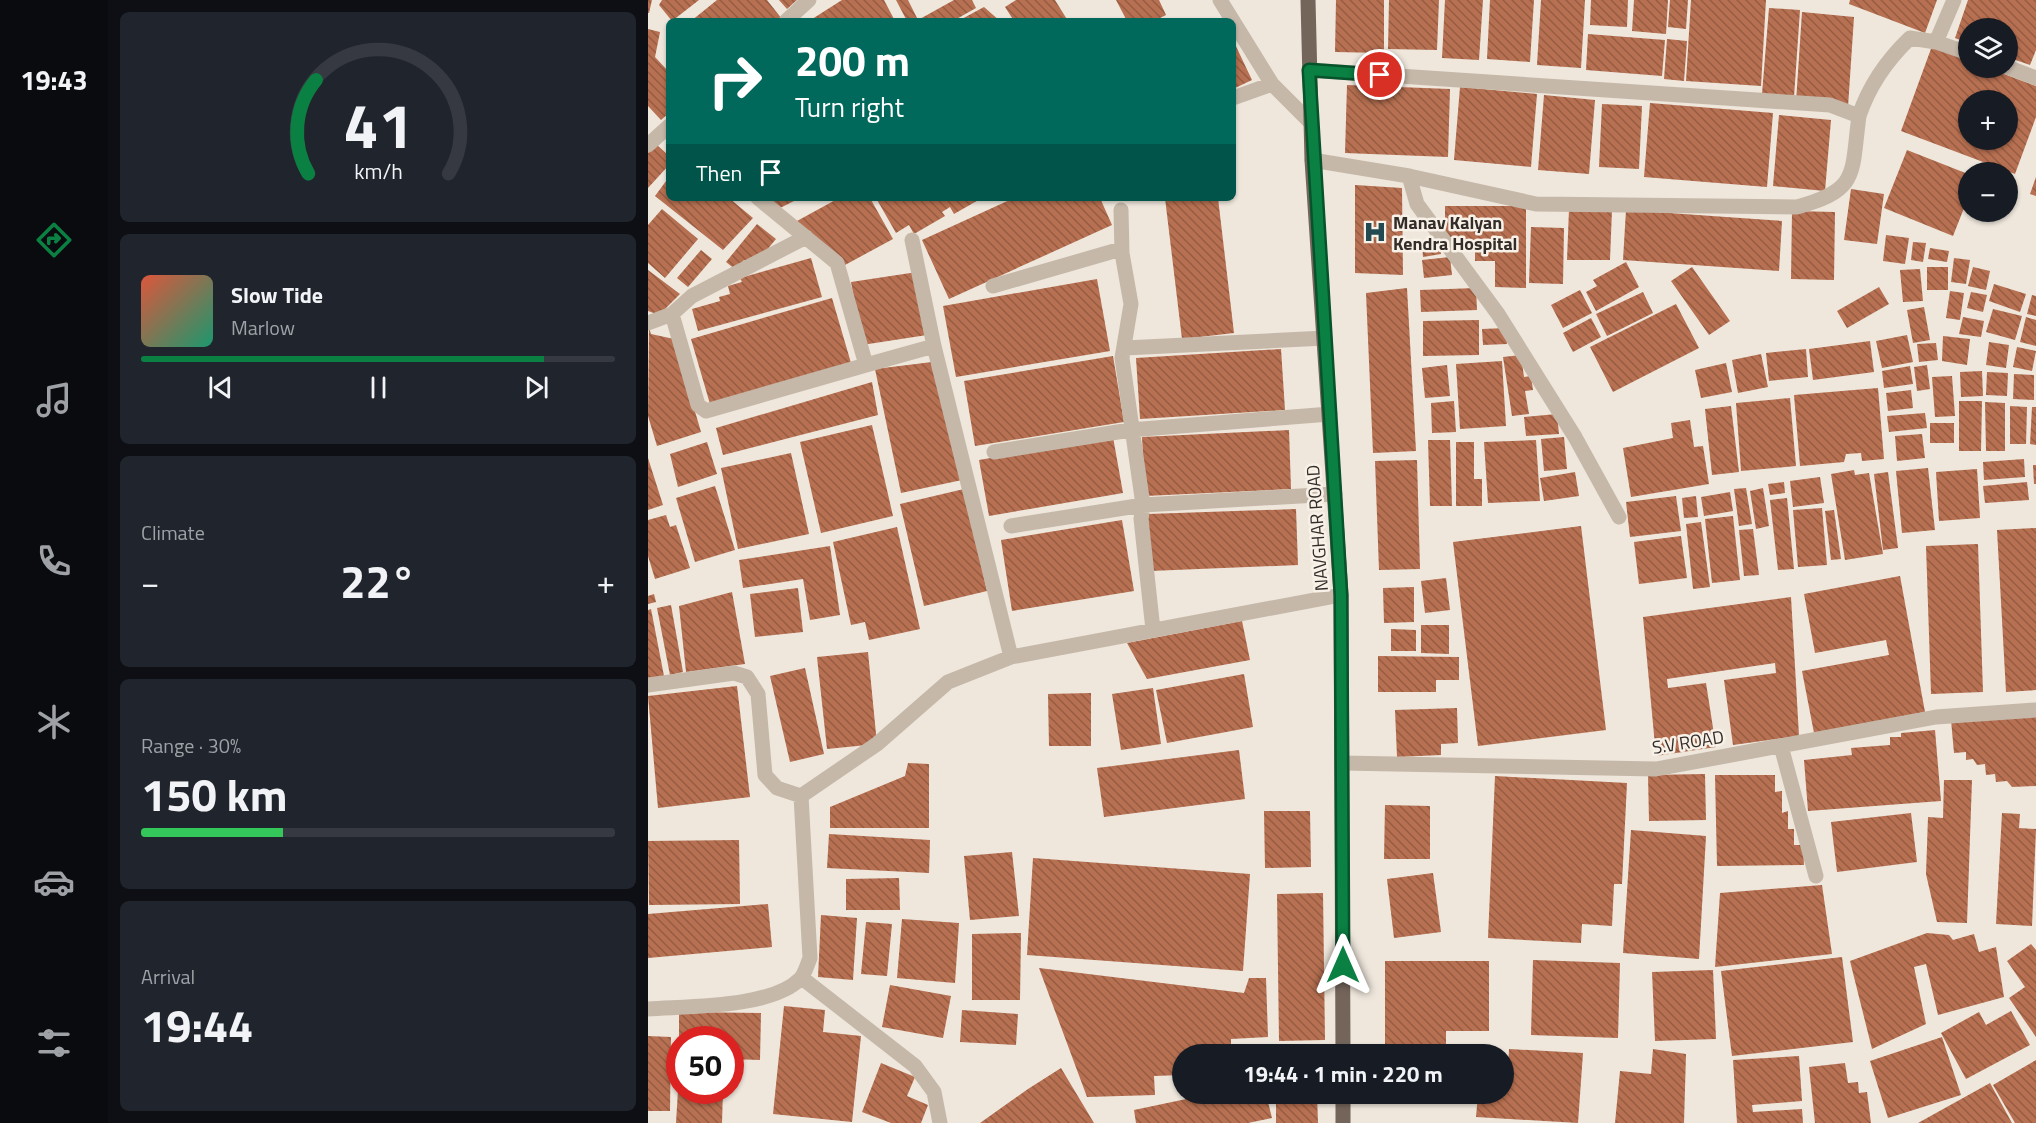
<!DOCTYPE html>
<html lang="en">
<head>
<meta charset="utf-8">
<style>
	:root { --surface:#171b24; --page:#20242c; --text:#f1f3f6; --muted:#9ea1a6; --line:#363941; --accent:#0b8043 }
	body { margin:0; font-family:"Titillium Web",sans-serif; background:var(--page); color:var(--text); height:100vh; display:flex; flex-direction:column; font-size:22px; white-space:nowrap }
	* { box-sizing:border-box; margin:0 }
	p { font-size:20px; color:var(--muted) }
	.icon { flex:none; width:33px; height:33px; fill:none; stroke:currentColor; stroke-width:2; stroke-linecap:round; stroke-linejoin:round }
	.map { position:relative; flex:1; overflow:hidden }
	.panel { display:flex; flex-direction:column; gap:12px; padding:12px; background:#0d0f14; width:540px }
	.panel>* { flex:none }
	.banner { position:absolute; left:18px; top:18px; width:570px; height:183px; border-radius:9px; box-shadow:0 2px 4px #0004; background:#00695c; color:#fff; overflow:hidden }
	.buttons { position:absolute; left:1310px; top:18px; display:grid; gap:12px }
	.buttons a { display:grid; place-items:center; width:60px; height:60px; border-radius:50%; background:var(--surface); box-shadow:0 2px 4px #0004; font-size:30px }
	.speed { position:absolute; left:18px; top:1026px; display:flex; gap:12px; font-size:30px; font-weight:700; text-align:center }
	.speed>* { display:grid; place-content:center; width:78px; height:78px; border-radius:50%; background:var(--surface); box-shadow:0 2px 4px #0004; line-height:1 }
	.speed .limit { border:9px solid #d22; background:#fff; color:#111 }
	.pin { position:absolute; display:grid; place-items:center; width:51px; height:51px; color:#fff; margin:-26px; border:3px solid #fff; border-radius:50%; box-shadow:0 2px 6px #0007 }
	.me { position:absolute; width:66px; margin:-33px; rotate:0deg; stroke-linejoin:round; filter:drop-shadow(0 0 4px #0008) }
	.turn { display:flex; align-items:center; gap:21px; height:126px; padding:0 30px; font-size:27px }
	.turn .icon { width:78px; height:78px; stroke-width:2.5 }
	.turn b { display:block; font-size:42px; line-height:51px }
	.then { display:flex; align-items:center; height:57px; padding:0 30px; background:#0003; gap:12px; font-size:22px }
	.big { font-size:45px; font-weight:700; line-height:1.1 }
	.panel .widget { flex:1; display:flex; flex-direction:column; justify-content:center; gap:9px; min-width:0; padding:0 21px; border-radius:9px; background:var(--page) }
	.panel .dial { align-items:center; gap:0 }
	.dial svg { height:156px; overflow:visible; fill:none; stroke:var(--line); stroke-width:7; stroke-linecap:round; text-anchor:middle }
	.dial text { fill:var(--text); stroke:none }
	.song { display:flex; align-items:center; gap:18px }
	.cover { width:72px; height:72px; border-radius:9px; background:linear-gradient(135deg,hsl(10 70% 55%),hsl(160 70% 35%)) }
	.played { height:6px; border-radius:3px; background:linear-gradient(90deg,var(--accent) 85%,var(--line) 85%) }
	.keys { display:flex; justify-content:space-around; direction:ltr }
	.heat { display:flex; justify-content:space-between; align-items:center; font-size:33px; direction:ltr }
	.charge { height:9px; border-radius:4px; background:linear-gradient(90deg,#34c759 30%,var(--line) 0) }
	.trip { position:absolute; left:524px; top:1044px; width:342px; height:60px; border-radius:30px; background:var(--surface); box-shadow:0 2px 4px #0004; font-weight:700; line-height:60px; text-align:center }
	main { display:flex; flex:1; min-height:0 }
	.tabs { display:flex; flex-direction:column; width:108px; justify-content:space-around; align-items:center; background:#090b0e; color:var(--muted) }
	.tabs .icon { width:42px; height:42px }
	.tabs .current { color:var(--accent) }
	.tabs b { font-size:27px; color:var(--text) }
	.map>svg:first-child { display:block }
	.building { fill:url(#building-back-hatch); fill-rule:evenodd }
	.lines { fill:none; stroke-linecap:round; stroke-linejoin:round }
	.minor { stroke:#c5b8a9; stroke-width:15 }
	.major { stroke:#74655b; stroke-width:15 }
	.route-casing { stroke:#07532c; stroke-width:15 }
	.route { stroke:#0b8043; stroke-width:10 }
	.labels { text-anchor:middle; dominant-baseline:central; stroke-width:5; stroke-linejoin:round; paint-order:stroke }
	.poi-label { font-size:18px; font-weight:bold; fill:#332c28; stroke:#f7f1e8; text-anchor:start }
	.street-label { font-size:18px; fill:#332c28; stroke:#f7f1e8 }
</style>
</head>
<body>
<main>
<nav class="tabs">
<b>19:43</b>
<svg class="icon current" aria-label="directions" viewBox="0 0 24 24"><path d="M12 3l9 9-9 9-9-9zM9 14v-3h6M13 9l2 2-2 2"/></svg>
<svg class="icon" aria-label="music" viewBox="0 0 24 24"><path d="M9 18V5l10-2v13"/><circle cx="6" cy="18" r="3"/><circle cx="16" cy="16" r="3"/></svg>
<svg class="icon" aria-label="phone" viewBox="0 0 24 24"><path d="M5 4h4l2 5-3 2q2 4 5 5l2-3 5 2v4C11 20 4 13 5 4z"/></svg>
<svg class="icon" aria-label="climate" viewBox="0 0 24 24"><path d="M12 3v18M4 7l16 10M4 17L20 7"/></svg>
<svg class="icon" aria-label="car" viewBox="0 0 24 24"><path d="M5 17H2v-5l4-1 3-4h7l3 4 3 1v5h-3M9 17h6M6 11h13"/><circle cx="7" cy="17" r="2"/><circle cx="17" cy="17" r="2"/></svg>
<svg class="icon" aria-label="filters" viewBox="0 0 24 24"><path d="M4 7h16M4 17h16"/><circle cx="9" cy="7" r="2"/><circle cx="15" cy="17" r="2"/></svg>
</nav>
<section class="panel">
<div class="widget dial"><svg viewBox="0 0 100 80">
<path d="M14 69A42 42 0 1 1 86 69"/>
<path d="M14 69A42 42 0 0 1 18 21" stroke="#0b8043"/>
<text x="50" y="56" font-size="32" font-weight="700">41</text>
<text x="50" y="72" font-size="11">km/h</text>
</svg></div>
<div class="widget">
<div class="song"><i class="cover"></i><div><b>Slow Tide</b><p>Marlow</p></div></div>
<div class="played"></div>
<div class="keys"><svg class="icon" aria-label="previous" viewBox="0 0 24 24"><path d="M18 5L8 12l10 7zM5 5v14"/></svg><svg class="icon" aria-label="pause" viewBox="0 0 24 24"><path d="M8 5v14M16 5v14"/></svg><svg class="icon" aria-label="next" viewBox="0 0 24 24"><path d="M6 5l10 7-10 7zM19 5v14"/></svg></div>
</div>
<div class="widget"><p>Climate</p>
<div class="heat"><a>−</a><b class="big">22°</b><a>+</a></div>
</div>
<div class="widget"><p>Range · 30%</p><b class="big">150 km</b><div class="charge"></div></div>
<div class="widget"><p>Arrival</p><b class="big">19:44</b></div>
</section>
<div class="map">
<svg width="1388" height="1123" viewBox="0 0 1388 1123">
	<defs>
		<pattern id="building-back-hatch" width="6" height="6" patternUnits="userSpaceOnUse" patternTransform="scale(1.5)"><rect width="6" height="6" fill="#b77051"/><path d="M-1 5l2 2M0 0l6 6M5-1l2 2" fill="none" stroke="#955c43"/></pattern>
	</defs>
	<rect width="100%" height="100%" fill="#efe7dc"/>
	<path class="building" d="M0,0h4l-3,13h-1z
		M14,0h37l-27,21 -13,-16z
		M69,0h50l15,19 -91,2z
		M131,0h18l-10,9z
		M194,0h42l11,21h-86z
		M248,0h12l10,20 36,-20h18l4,8 -23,13h-46z
		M368,0h39l13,21h-54l-9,-14z
		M468,0h43l7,15 -12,6h-27z
		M688,0h48v53l-49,-1z
		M741,0h50l-2,50 -49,-1z
		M797,0h38l-4,60 -37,-2z
		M842,0h44l-4,62 -43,-3z
		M893,0h44l-4,68 -44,-3z
		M943,0h37l-1,27 -37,-2z
		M986,0h34l-2,34 -34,-3z
		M1022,0h18l-2,29 -18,-2z
		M1043,0h75l-5,86 -75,-5z
		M1202,0h87l-12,33 -76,-29z
		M1320,0h68v50l-6,15 -23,-8v-29h-39v15l-13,-5z
		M336,7l16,14h-42z
		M1121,8l31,2 -6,87 -32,-3z
		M1154,12l52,5 -6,90 -52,-5z
		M0,29l12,3 -5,25 14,15v41l-8,7 -13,-14z
		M940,34l77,6 -3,36 -76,-6z
		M21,39v20l-3,-4z
		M1019,39l20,2 -3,40 -20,-2z
		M585,40l19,40 -19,9z
		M1284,46l36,14v8h20l48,18v31l-21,57 -114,-43zM1320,100h39v40h-39z
		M699,85l103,4 -2,68 -103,-4z
		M812,87l77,7 -6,73 -77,-7z
		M896,95l51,5 -6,74 -51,-4z
		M1002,103l123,10 -6,74 -123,-10z
		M954,104l40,2 -3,63 -40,-2z
		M1131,115l52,5 -6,71 -52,-5z
		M8,144l13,12v9l-21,23v-35z
		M1259,150l61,24v24l-15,38 -69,-28z
		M21,177v21h60l24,20 -30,32 -68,-54z
		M1388,177v19l-6,-2z
		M707,185l47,3 1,87 -48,-2z
		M1203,189l33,5 -7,50 -33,-4z
		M118,198h34l-20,10z
		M191,198h31l23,41 -48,26 -48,-44z
		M228,198h106l-28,16 -4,-7 -8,5 3,4 -31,18 -5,-9 -13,8z
		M366,198h86l12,27 -163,74 -27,-59z
		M517,198h53l16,135 -52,6z
		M797,206h81v82l-31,-1v-26h-20v-13h-11v-11h-19z
		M14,209l36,30 -33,39 -17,-15v-38z
		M921,209l43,1 -2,50h-43z
		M978,210l156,11 -3,50 -156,-11z
		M1144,211l43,1 -1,68 -43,-1z
		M109,224l19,15 -16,19 -11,6 -5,-4 -8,10 -10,-8z
		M883,227l33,1 -1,56 -34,-1z
		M1238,235l23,3 -4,26 -22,-3z
		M1265,242l13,1 -3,19 -12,-2z
		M792,243l1,11 -18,3 -1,-12z
		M1282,248l19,3 -2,11 -19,-3z
		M53,250l11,9 -24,28 -11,-9z
		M802,257l2,18 -28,3 -2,-18z
		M163,258l11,39 -124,34 -6,-22 28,-8 -1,-4 11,-3 -2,-8 14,-4 -2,-4z
		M1306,258l16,2 -4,24 -15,-2z
		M978,262l13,25 -43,24 -10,-19 11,-6 -4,-6z
		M1044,267l38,54 -21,14 -38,-54z
		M1279,267h21v23h-21z
		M1325,267l17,4 -4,19 -18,-4z
		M1272,269l3,32 -20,1 -3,-32z
		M0,270l32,24 -21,21 -11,-4z
		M269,272l10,63 -65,10 -11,-63z
		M449,279l13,72 -154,26 -13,-71z
		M1346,284l32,10 -6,18 -31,-11z
		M1231,287l10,17 -42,24 -10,-17z
		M759,288l9,163 -43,2 -7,-160z
		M828,288l1,22 -56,2 -1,-22z
		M932,290l12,23 -29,15 -12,-23z
		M1302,291l14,2 -4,27 -14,-2z
		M995,292l10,21 -46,23 -11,-22z
		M1323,292l16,3 -4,17 -16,-4z
		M1384,295l4,1v20l-9,-2z
		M184,298l19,65 -141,41 -19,-65z
		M1028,304l23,44 -86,44 -23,-45z
		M1276,307l6,33 -17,3 -6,-33z
		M1345,309l29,7 -7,24 -29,-8z
		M1315,317l21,4 -3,16 -22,-3z
		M1378,317l10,3v26l-16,-4z
		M943,318l10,19 -28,15 -10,-19z
		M831,320v35l-56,1v-35z
		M1,327l2,7 23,5 27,93 -44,14 -9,-30z
		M858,328l1,16 -24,1 -1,-16z
		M1259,335l6,27 -31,6 -6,-27z
		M1295,336l27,3 -3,26 -25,-4z
		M1222,341l4,31 -61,8 -4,-31z
		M1341,342l20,3 -3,23 -20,-3z
		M1288,343l2,17 -19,2 -2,-18z
		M1369,347l19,4 -4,20 -19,-4z
		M633,349l4,61 -145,9 -4,-61z
		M1158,349l2,28 -39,4 -3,-28z
		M1113,354l7,33 -30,6 -6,-33z
		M873,355l3,22 7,-1 2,14 -8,1 4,23 -17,2 -9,-59z
		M465,356l11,66 -149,24 -11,-65z
		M854,361l4,65 -46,3 -4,-65z
		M284,362l30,118 -61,13 -26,-124z
		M1078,363l6,29 -31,6 -6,-28z
		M799,365l3,31 -25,2 -3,-30z
		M1279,365l3,24 -13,2 -3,-24z
		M1262,366l3,18 -29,4 -2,-17z
		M1334,371l1,25 -22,1 -1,-25z
		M1339,372l21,1 -1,23 -21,-1z
		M1366,374l20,1v25l-21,-1z
		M1304,376l3,40 -20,1 -3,-40z
		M224,382l6,33 -155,40 -7,-27z
		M1230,388l6,71 -22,2 -1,-8 -15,1 -2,8 -44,4 -6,-71z
		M1263,390l2,18 -25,3 -2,-18z
		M1142,398l6,68 -55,5 -5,-68z
		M806,401l2,31 -24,1 -1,-30z
		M1311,401h23l-1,50h-22z
		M1337,402l20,1v48h-19z
		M1083,406l8,66 -27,3 -7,-66z
		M1362,406l17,1 -1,37h-16z
		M1384,407h4v38l-6,-1z
		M1277,413l2,15 -38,4 -2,-16z
		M909,414l2,20 -33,2 -2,-19z
		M1042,420l4,27 9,-1 6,38 -78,13 -8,-49 50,-10 -2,-15z
		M1282,423h24v20h-24z
		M224,425l21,91 -72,17 -21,-91z
		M641,430l2,59 -146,7 -3,-59z
		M1274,434l3,24 -28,3 -2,-25z
		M465,437l10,56 -134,23 -10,-56z
		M916,437l3,32 -23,2 -3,-32z
		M780,440h22l2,66h-22z
		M888,440l4,61 -52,2 -4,-61z
		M59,442l10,32 -39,13 -8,-33z
		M808,442h18v37h8v27h-26z
		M143,453l18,81 -71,15 -17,-81z
		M0,458l15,47 -15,5z
		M1376,459l1,18 -41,3 -1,-18z
		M769,460l3,109 -41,1 -4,-109z
		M1385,465h3v19h-2z
		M1280,468l7,62 -33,3 -6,-62z
		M1329,469l3,49 -41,3 -3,-49z
		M1206,470l1,5 14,-2 14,81 -38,6 -14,-86z
		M927,472l4,24 -35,5 -4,-23z
		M1240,472l10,76 -15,2 -9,-76z
		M1172,477l4,26 -31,4 -3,-26z
		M1136,482l1,11 -15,2 -2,-11z
		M1379,482l2,18 -44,3 -2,-17z
		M67,486l20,64 -40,12 -19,-64z
		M1098,488l6,36 -13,2 -5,-37z
		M1115,488l6,38 -13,3 -6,-38z
		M316,489l23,102 -63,15 -24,-102z
		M1082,492l3,19 -29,5 -3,-19z
		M1028,496l5,35 -51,6 -4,-35z
		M1048,496l2,21 -14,1 -2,-20z
		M1139,498l7,71 -16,1 -8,-70z
		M1174,508l5,57 -29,2 -5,-57z
		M648,509l2,56 -148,6 -2,-57z
		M1186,510l7,49 -10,1 -6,-49z
		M18,515l4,12 6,-2 14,43 -35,11 -7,-23v-36z
		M1085,516l7,64 -28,3 -7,-64z
		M474,520l12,71 -122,20 -11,-71z
		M1053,522l9,65 -17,2 -7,-65z
		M933,526l25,204 -128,16 -25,-204z
		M249,527l23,102 -51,11 -4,-18 -14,3 -18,-83z
		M1388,528v162l-30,2 -9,-162z
		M1105,529l6,46 -15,1 -5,-46z
		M1033,536l6,42 -48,6 -5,-42z
		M1330,544l5,148 -52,2 -5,-148z
		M182,546l10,69 -30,5 -7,-41 -60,9 -4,-28z
		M1252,576l25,136 -111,21 -12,-62 87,-16 -3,-15 -71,13 -11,-59z
		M798,578l4,32 -25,3 -4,-32z
		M766,587v35l-30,1 -1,-35z
		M150,588l5,44 -48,5 -5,-43z
		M84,592l13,72 -59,8 -7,-66z
		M6,594l2,8 -8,2v-8z
		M1143,597l8,139 -66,9 -9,-65 52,-7 -1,-10 -108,16 1,9 38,-5 10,64 -60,9 -13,-139z
		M23,605l12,67 -13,3 -13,-67z
		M3,609l13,67 -16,2v-68z
		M594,621l8,39 -103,19 -20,-36z
		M773,625h28v29l-28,-1z
		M743,629l25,1v21h-25z
		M220,652l9,92 -50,5 -10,-92z
		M730,656l81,1v23h-23v12h-58z
		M157,668l19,86 -34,8 -20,-86z
		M596,674l9,53 -86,16 -11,-53z
		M89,686l13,111 -92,11 -10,-112z
		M505,688l8,56 -40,6 -9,-56z
		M443,693v53h-42l-1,-52z
		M809,708l1,35 -17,1v11l-44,2 -2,-47z
		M1388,713v73l-24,1 -5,-6 -11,1 -1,-8 -9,1 -1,-11 -8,1 -4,-6 -7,1v-8l-12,1 -3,-33z
		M1287,730l6,71 -133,10 -4,-51 48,-5 -1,-7 39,-3v-8h11v-4z
		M591,750l6,49 -141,18 -7,-49z
		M260,763l21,1v64h-99v-21l75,-31z
		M1057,774l1,46 -57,1 -1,-46z
		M1067,775h60v17l7,-1v22l6,-2v18h6v16h9l1,20 -87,1z
		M847,776l132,7 -5,101h-8l-2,42 -30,-2 -1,19 -93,-5z
		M1296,780h28l-5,143 -30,-1 -11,-48 2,-57 15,1z
		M737,805l45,1v53h-46z
		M616,811h46l1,56 -46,1z
		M1263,813l6,49 -80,10 -6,-50z
		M1354,813l18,1 -1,14 17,1 -4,97 -36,-2z
		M983,830l75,6 -7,123 -76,-6z
		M181,834l101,6 -1,33 -102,-5z
		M91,840l1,64 -91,1 -1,-64z
		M364,852l7,64 -49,4 -6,-64z
		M385,858l217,16 -7,97 -216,-16z
		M785,873l8,59 -47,6 -7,-59z
		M251,878l1,32h-54v-31z
		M1174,885l10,69 -117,13 5,-74z
		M675,893l2,147 -46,1 -2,-147z
		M120,904l4,43 -124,11v-44z
		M173,915l36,3 -4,62 -35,-3z
		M254,919l57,4 -4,60 -58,-5z
		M218,922l26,2 -5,52 -26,-2z
		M373,933l-1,67h-48v-66z
		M1279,933l22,2 4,5 21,-6 5,18 17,-5 8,50 -66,18 -12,-51 -12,3 12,57 -54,25 -22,-88z
		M1383,944l5,6v87l-27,-39 16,-11 -18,-26z
		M1194,957l11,85 -121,14 -11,-85z
		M885,960l87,3 -2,75 -87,-3z
		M737,961h104v70h-43v23h-61z
		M391,968l205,25 5,-15h17l2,59 -37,2v15h-49v21l-28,1 1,19 -68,2z
		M1065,970l3,69 -61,2 -3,-69z
		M242,985l61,11 -8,42 -61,-11z
		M136,1006l41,4 -2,22 38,4 -9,86 -79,-8z
		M314,1010l56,4 -2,31 -56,-3z
		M1363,1011l19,34 -64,34 -25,-46 38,-21 7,13z
		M31,1012l82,1 -1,47 -30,-1v-19h-51z
		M0,1036l23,1 -1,74h-22z
		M1294,1037l19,58 -73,23 -18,-57z
		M861,1049l74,4 -5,70 -102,-6 2,-23h25v-9l4,1z
		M1005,1049l33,5 -2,69h-69l5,-52 31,3z
		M1151,1056l3,45 -50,4 1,7 49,-3 1,14h-66l-4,-63z
		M1388,1060v63h-21l-22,-38z
		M233,1063l34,14 -8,19 21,9 -7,18h-30l-29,-11z
		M1197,1063l3,20 10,-1 1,11 8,-1 4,31h-56l-6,-56z
		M413,1068l33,55h-114l48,-34z
		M1342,1083l22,40h-94z
		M30,1090h45l-1,33h-46z
		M562,1094h56l6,24 -24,5h-112l-2,-13z
		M628,1094h41l1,29h-42z
		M737,1094h61v2h-61z"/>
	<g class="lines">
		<path class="minor" d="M572,0l13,21
			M138,21l23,-21
			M585,21l39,63 39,39
			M1288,42l18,-42
			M1359,67l29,11
			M661,70l521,35 29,11c10,-30 28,-56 51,-78l26,4 32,11
			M585,98l39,-14
			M0,145l21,-19
			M664,160l97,16 8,28 81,110 77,123 44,80
			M761,176l127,28 261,3c63,-17 54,-33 62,-91
			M110,198l79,65 29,102 68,-19
			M473,210l1,43 9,51 -9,54 21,147 -2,14 12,111
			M264,240l22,106 77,311
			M345,286l128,-37
			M24,314l26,91 8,6 160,-46
			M0,323l24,-9 20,-18 114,-59
			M477,348l200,-10
			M346,452l136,-22 200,-16
			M363,526l132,-21 192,-11
			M0,685l86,-12 13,4 11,17 7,81 12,13 24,8
			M1133,746l35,130
			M694,763l314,6 280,-52 100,-7
			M154,978l113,88 19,26 6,31
			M0,1009c40,-3 123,-1 152,-30 5,-5 7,-14 10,-21l-9,-162 76,-52 71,-62 63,-25 330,-62"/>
		<path class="major" d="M660,0l4,160 29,435 2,459
			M695,1094v29"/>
	</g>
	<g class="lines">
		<g class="route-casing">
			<path id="route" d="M695,965l-2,-370 -32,-525 71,5"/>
		</g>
		<use href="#route" class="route"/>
	</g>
	<defs>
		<g id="hospital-bare" transform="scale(1.8)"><path d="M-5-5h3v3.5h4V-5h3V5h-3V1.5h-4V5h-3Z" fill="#234a50" stroke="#f7f1e8" stroke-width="2.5" paint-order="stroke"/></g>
	</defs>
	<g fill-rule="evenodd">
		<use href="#hospital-bare" x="727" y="232"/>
	</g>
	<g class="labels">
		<g class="poi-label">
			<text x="745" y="222">Manav Kalyan<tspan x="745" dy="21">Kendra Hospital</tspan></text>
		</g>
		<g class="street-label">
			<text transform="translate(669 528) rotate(-94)">NAVGHAR ROAD</text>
			<text transform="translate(1040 742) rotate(-9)">S.V ROAD</text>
		</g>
	</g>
</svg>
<div class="buttons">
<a><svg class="icon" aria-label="layers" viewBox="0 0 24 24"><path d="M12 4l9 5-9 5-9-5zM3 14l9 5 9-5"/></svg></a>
<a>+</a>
<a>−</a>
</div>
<div class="speed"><div class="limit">50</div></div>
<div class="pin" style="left:732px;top:75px;background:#d93025"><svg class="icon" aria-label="arrive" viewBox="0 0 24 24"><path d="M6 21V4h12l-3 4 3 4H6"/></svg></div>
<svg class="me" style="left:695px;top:965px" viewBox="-20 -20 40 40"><path d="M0-17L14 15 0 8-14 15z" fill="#0b8043" stroke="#fff" stroke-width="4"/></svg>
<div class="trip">19:44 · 1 min · 220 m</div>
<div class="banner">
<div class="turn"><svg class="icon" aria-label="right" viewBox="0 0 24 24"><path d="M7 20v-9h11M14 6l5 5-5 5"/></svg><div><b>200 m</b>Turn right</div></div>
<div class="then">Then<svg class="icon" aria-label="arrive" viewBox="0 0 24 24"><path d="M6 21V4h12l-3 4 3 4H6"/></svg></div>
</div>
</div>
</main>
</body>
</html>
